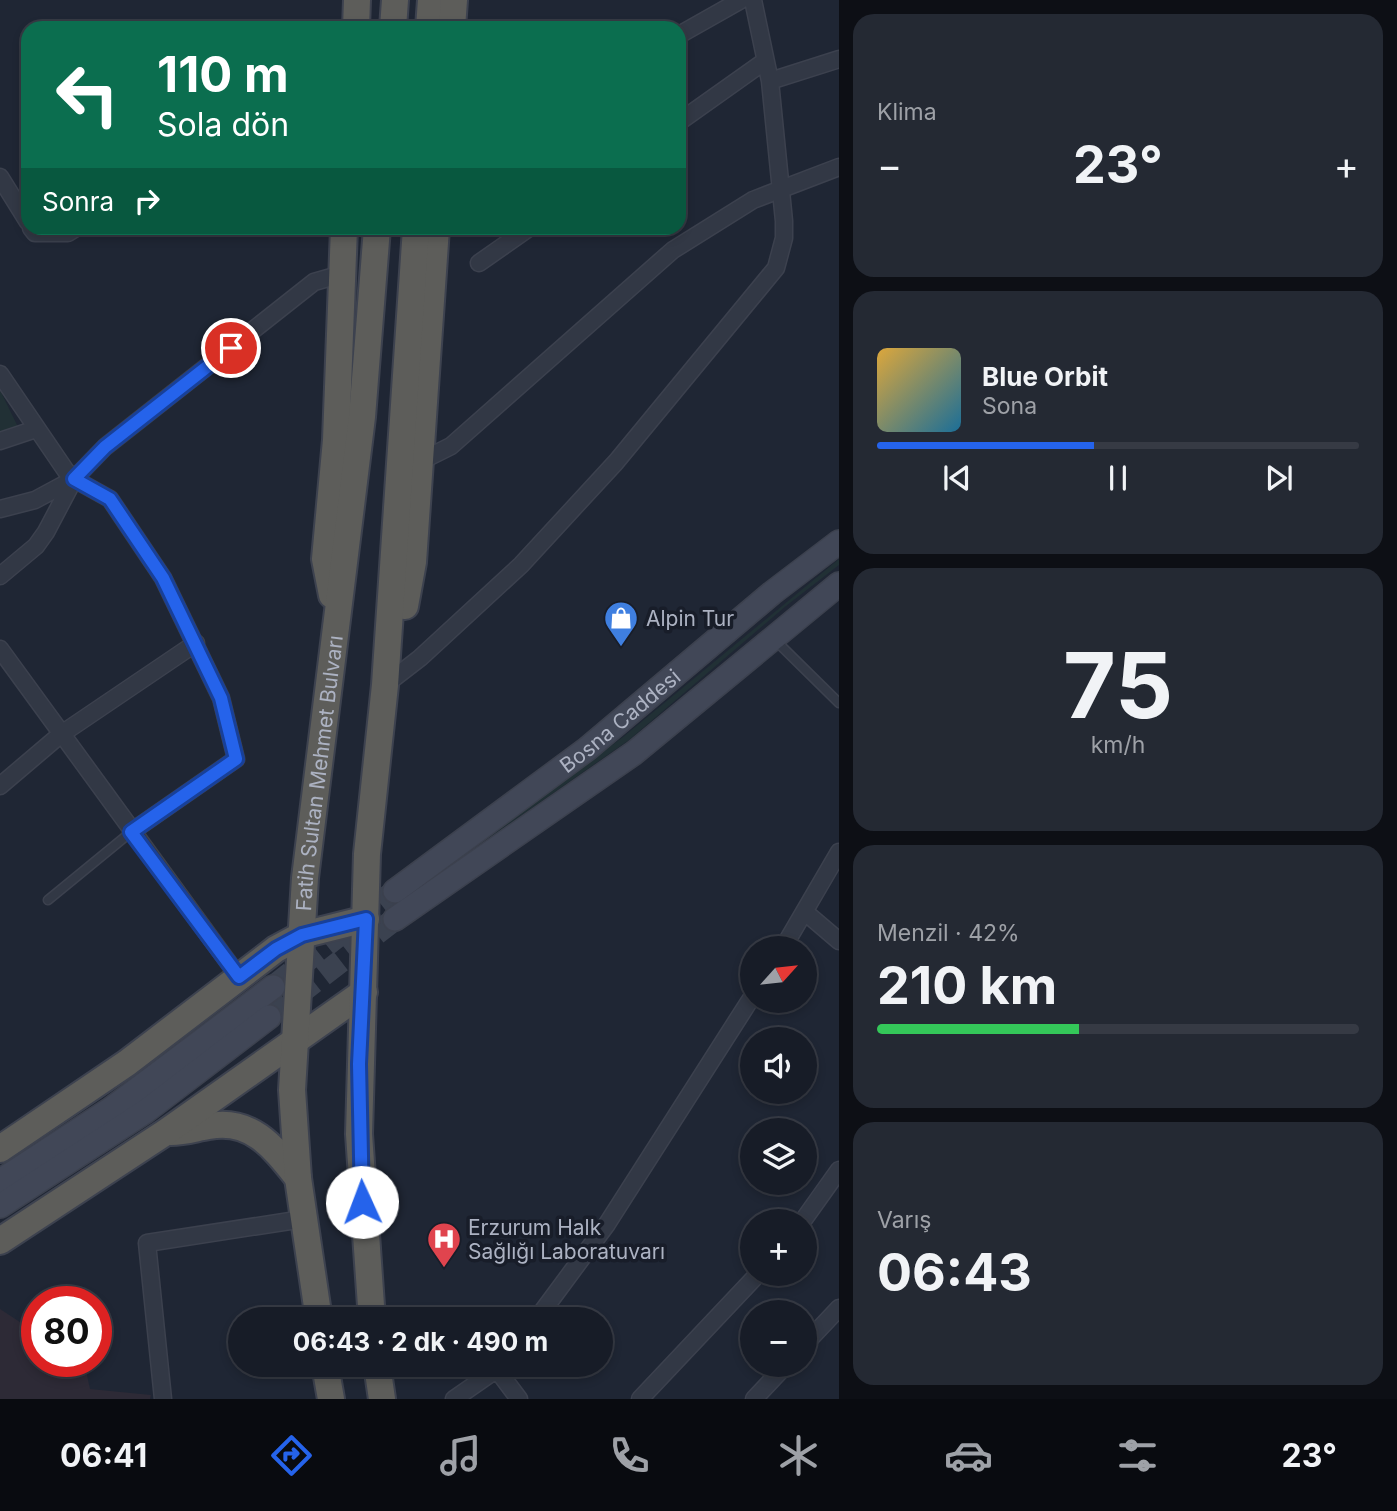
<!DOCTYPE html>
<html lang="tr">
<head>
<meta charset="utf-8">
<style>
	:root { --surface:#171c27; --page:#242933; --text:#f1f3f6; --muted:#9ea1a7; --line:#363a44; --accent:#2563eb }
	body { margin:0; font-family:Inter,sans-serif; background:var(--page); color:var(--text); height:100vh; display:flex; flex-direction:column; font-size:26px; white-space:nowrap }
	* { box-sizing:border-box; margin:0 }
	p { font-size:23px; color:var(--muted) }
	.icon { flex:none; width:38px; height:38px; fill:none; stroke:currentColor; stroke-width:2; stroke-linecap:round; stroke-linejoin:round }
	.map { position:relative; flex:1; overflow:hidden }
	.side { display:flex; flex-direction:column; gap:14px; padding:14px; background:#0d0f15; width:558px }
	.side>* { flex:none }
	.guide { position:absolute; left:21px; top:21px; width:665px; height:214px; border-radius:21px; box-shadow:0 4px 10px #0003,0 0 0 2px var(--line); background:#0b6e4f; color:#fff; overflow:hidden }
	.needle { width:46px; rotate:63deg }
	.fabs { position:absolute; left:740px; top:936px; display:grid; gap:14px }
	.fabs a { display:grid; place-items:center; width:77px; height:77px; border-radius:50%; background:var(--surface); box-shadow:0 4px 10px #0003,0 0 0 2px var(--line); font-size:35px }
	.speed { position:absolute; left:21px; top:1286px; display:flex; gap:14px; font-size:35px; font-weight:700; text-align:center }
	.speed>* { display:grid; place-content:center; width:91px; height:91px; border-radius:50%; background:var(--surface); box-shadow:0 4px 10px #0003,0 0 0 2px var(--line); line-height:1 }
	.speed .limit { border:10px solid #d22; background:#fff; color:#111 }
	.pin { position:absolute; display:grid; place-items:center; width:60px; height:60px; color:#fff; margin:-30px; border:4px solid #fff; border-radius:50%; box-shadow:0 2px 7px #0007 }
	.me { position:absolute; width:77px; margin:-38px; rotate:358deg; stroke-linejoin:round; filter:drop-shadow(0 0 5px #0008) }
	.turn { display:flex; align-items:center; gap:24px; height:147px; padding:0 21px; font-size:32px }
	.turn .icon { width:91px; height:91px; stroke-width:2.5 }
	.turn b { display:block; font-size:49px; line-height:60px }
	.then { display:flex; align-items:center; height:66px; padding:0 21px; background:#0003; gap:14px; font-size:26px }
	.big { font-size:52px; font-weight:700; line-height:1.1 }
	.side .card { flex:1; display:flex; flex-direction:column; justify-content:center; gap:10px; min-width:0; padding:0 24px; border-radius:21px; background:var(--page) }
	.side .dial { align-items:center; gap:0 }
	.dial b { font-size:91px; line-height:1 }
	.song { display:flex; align-items:center; gap:21px }
	.cover { width:84px; height:84px; border-radius:10px; background:linear-gradient(135deg,hsl(40 70% 55%),hsl(200 70% 35%)) }
	.played { height:7px; border-radius:4px; background:linear-gradient(90deg,var(--accent) 45%,var(--line) 45%) }
	.keys { display:flex; justify-content:space-around; direction:ltr }
	.heat { display:flex; justify-content:space-between; align-items:center; font-size:38px; direction:ltr }
	.charge { height:10px; border-radius:5px; background:linear-gradient(90deg,#34c759 42%,var(--line) 0) }
	.trip { position:absolute; left:228px; top:1307px; width:385px; height:70px; border-radius:35px; background:var(--surface); box-shadow:0 4px 10px #0003,0 0 0 2px var(--line); font-weight:700; line-height:70px; text-align:center }
	.menu { display:flex; height:112px; justify-content:space-around; align-items:center; background:#090b10; color:var(--muted) }
	.menu .icon { width:49px; height:49px }
	.menu .on { color:var(--accent) }
	.menu b { font-size:32px; color:var(--text) }
	main { display:flex; flex:1; min-height:0 }
	.map>svg:first-child { display:block }
	.medical { fill:#2d2a36 }
	.green { fill:#213035 }
	.lines { fill:none; stroke-linecap:round; stroke-linejoin:round }
	.secondary-tunnel { stroke:#3b4250; stroke-width:23; stroke-dasharray:23 11; stroke-linecap:butt }
	.service-casing { stroke:#3c414e; stroke-width:11 }
	.minor-casing { stroke:#3c414e; stroke-width:19 }
	.secondary-casing { stroke:#3c414e; stroke-width:26 }
	.trunk-casing { stroke:#3d424f; stroke-width:30 }
	.service { stroke:#323845; stroke-width:8 }
	.minor { stroke:#323845; stroke-width:16 }
	.secondary { stroke:#414757; stroke-width:23 }
	.trunk { stroke:#5d5d5a; stroke-width:26 }
	.route-casing { stroke:#184099; stroke-width:18 }
	.route { stroke:#2563eb; stroke-width:12 }
	.labels { text-anchor:middle; dominant-baseline:central; stroke-width:7; stroke-linejoin:round; paint-order:stroke }
	.poi-label { font-size:21px; fill:#acb2c2; stroke:#181d29; text-anchor:start }
	.street-label { font-size:21px; fill:#acb2c2; stroke:#181d29 }
</style>
</head>
<body>
<main>
<div class="map">
<svg width="839" height="1399" viewBox="0 0 839 1399">
	<rect width="100%" height="100%" fill="#1f2634"/>
	<path class="medical" d="M0,1309l32,21h5v32h47l6,27 61,6 -1,4h-150z"/>
	<path class="green" d="M0,390l18,37 -18,5z
		M839,559v6l-53,41 -157,134 -220,154 214,-157z"/>
	<g class="lines">
		<path class="secondary-tunnel" d="M273,987l122,-96
			M269,1017l126,-98"/>
		<g class="service-casing">
			<path id="service" d="M774,639l65,64
				M48,900l83,-68"/>
		</g>
		<g class="minor-casing">
			<path id="minor" d="M679,35l62,-35
				M770,81l69,-22
				M679,122l86,-61
				M0,177l28,45
				M31,228l4,5h33l8,-5
				M479,263l50,-35
				M0,374l66,97 8,8 36,20 53,79 58,120 15,61 -105,73
				M0,441l36,-12
				M421,461l30,-15 222,-196 80,-50 86,-33
				M0,509l35,-9 39,-21 31,-32 209,-165 28,-8
				M0,576l36,-30 10,-14 28,-53
				M0,649l239,328
				M385,685l35,-27 101,-93 95,-103 160,-194 8,-30v-17l-14,-140 -17,-81
				M0,786l60,-51 136,-92
				M805,912l34,29
				M783,948l56,-96
				M802,1222l37,-52
				M536,1320l71,-96 145,-227
				M805,1344l34,-36
				M498,1371l21,28
				M163,1399l-16,-156 156,-24
				M454,1399l49,-34
				M640,1399l118,-125
				M754,1399l32,-34"/>
		</g>
		<g class="secondary-casing">
			<g id="secondary">
				<path id="s1" d="M395,891l192,-142 185,-156 67,-51"/>
				<path d="M395,919l239,-166 205,-169"/>
				<path d="M0,1181l111,-72 162,-122"/>
				<path d="M0,1206l146,-95 123,-94"/>
			</g>
		</g>
		<g class="trunk-casing">
			<g id="trunk">
				<path d="M356,28l1,-28"/>
				<path d="M393,28l2,-28"/>
				<path d="M429,28l2,-28"/>
				<path d="M452,28l2,-28"/>
				<path d="M332,595l-7,-36 11,-119 8,-212"/>
				<path d="M405,606l8,-44 23,-334"/>
				<path d="M171,1132c14,0 25,-4 38,-6 43,-8 65,22 89,52"/>
				<path d="M0,1149l127,-86 149,-114 26,-14 64,-16"/>
				<path d="M0,1241l166,-109 198,-140"/>
				<path id="s2" d="M319,1320l-21,-142 -6,-88 13,-212 57,-461 15,-189"/>
				<path d="M372,1320l-13,-186 8,-280 18,-169 31,-457"/>
				<path d="M325,1365l6,34"/>
				<path d="M377,1365l5,34"/>
			</g>
		</g>
		<use href="#service" class="service"/>
		<use href="#minor" class="minor"/>
		<use href="#secondary" class="secondary"/>
		<use href="#trunk" class="trunk"/>
	</g>
	<g class="lines">
		<g class="route-casing">
			<path id="route" d="M231,348l-126,99 -31,32 36,20 53,79 58,120 15,61 -105,73 108,145 37,-28 26,-14 64,-16 -7,145 3,138"/>
		</g>
		<use href="#route" class="route"/>
	</g>
	<defs>
		<g id="shop-pin" transform="scale(1.75)"><path d="M0 17L-7.5 6A9.5 9.5 0 1 1 7.5 6Z" fill="#3f7fe0" stroke="#181d29"/><path d="M-5-2.5h2.3a2.7 3.5 0 0 1 5.4 0H5L5.5 6h-11ZM-1.5-2.5h3a1.5 2.3 0 0 0-3 0Z" fill="#fff"/></g>
		<g id="hospital-pin" transform="scale(1.75)"><path d="M0 17L-7.5 6A9.5 9.5 0 1 1 7.5 6Z" fill="#e0444e" stroke="#181d29"/><path d="M-5-5h3v3.5h4V-5h3V5h-3V1.5h-4V5h-3Z" fill="#fff"/></g>
	</defs>
	<g fill-rule="evenodd">
		<use href="#shop-pin" x="621" y="618"/>
		<use href="#hospital-pin" x="444" y="1239"/>
	</g>
	<g class="labels">
		<g class="poi-label">
			<text x="646" y="618">Alpin Tur</text>
			<text x="468" y="1227">Erzurum Halk<tspan x="468" dy="24">Sağlığı Laboratuvarı</tspan></text>
		</g>
		<g class="street-label">
			<text stroke="none"><textPath href="#s1" startOffset="282">Bosna Caddesi</textPath></text>
			<text stroke="none"><textPath href="#s2" startOffset="550">Fatih Sultan Mehmet Bulvarı</textPath></text>
		</g>
	</g>
</svg>
<div class="fabs">
<a><svg class="needle" viewBox="-14 -14 28 28"><path d="M0-13l5 13h-10z" fill="#e53935"/><path d="M0 13l5-13h-10z" fill="#9ea1a7"/></svg></a>
<a><svg class="icon" aria-label="sound" viewBox="0 0 24 24"><path d="M4 9h4l5-4v14l-5-4H4zM17 9q2 3 0 6"/></svg></a>
<a><svg class="icon" aria-label="layers" viewBox="0 0 24 24"><path d="M12 4l9 5-9 5-9-5zM3 14l9 5 9-5"/></svg></a>
<a>+</a>
<a>−</a>
</div>
<div class="speed"><div class="limit">80</div></div>
<div class="pin" style="left:231px;top:348px;background:#d93025"><svg class="icon" aria-label="arrive" viewBox="0 0 24 24"><path d="M6 21V4h12l-3 4 3 4H6"/></svg></div>
<svg class="me" style="left:362px;top:1202px" viewBox="-20 -20 40 40"><circle r="19" fill="#fff"/><path d="M0-13L10 11 0 6-10 11z" fill="#2563eb"/></svg>
<div class="trip">06:43 · 2 dk · 490 m</div>
<div class="guide">
<div class="turn"><svg class="icon" aria-label="left" viewBox="0 0 24 24"><path d="M17 20v-9H6M10 6l-5 5 5 5"/></svg><div><b>110 m</b>Sola dön</div></div>
<div class="then">Sonra<svg class="icon" aria-label="right" viewBox="0 0 24 24"><path d="M7 20v-9h11M14 6l5 5-5 5"/></svg></div>
</div>
</div>
<section class="side">
<div class="card"><p>Klima</p>
<div class="heat"><a>−</a><b class="big">23°</b><a>+</a></div>
</div>
<div class="card">
<div class="song"><i class="cover"></i><div><b>Blue Orbit</b><p>Sona</p></div></div>
<div class="played"></div>
<div class="keys"><svg class="icon" aria-label="previous" viewBox="0 0 24 24"><path d="M18 5L8 12l10 7zM5 5v14"/></svg><svg class="icon" aria-label="pause" viewBox="0 0 24 24"><path d="M8 5v14M16 5v14"/></svg><svg class="icon" aria-label="next" viewBox="0 0 24 24"><path d="M6 5l10 7-10 7zM19 5v14"/></svg></div>
</div>
<div class="card dial"><b>75</b><p>km/h</p></div>
<div class="card"><p>Menzil · 42%</p><b class="big">210 km</b><div class="charge"></div></div>
<div class="card"><p>Varış</p><b class="big">06:43</b></div>
</section>
</main>
<nav class="menu">
<b>06:41</b>
<svg class="icon on" aria-label="directions" viewBox="0 0 24 24"><path d="M12 3l9 9-9 9-9-9zM9 14v-3h6M13 9l2 2-2 2"/></svg>
<svg class="icon" aria-label="music" viewBox="0 0 24 24"><path d="M9 18V5l10-2v13"/><circle cx="6" cy="18" r="3"/><circle cx="16" cy="16" r="3"/></svg>
<svg class="icon" aria-label="phone" viewBox="0 0 24 24"><path d="M5 4h4l2 5-3 2q2 4 5 5l2-3 5 2v4C11 20 4 13 5 4z"/></svg>
<svg class="icon" aria-label="climate" viewBox="0 0 24 24"><path d="M12 3v18M4 7l16 10M4 17L20 7"/></svg>
<svg class="icon" aria-label="car" viewBox="0 0 24 24"><path d="M5 17H2v-5l4-1 3-4h7l3 4 3 1v5h-3M9 17h6M6 11h13"/><circle cx="7" cy="17" r="2"/><circle cx="17" cy="17" r="2"/></svg>
<svg class="icon" aria-label="filters" viewBox="0 0 24 24"><path d="M4 7h16M4 17h16"/><circle cx="9" cy="7" r="2"/><circle cx="15" cy="17" r="2"/></svg>
<b>23°</b>
</nav>
</body>
</html>
